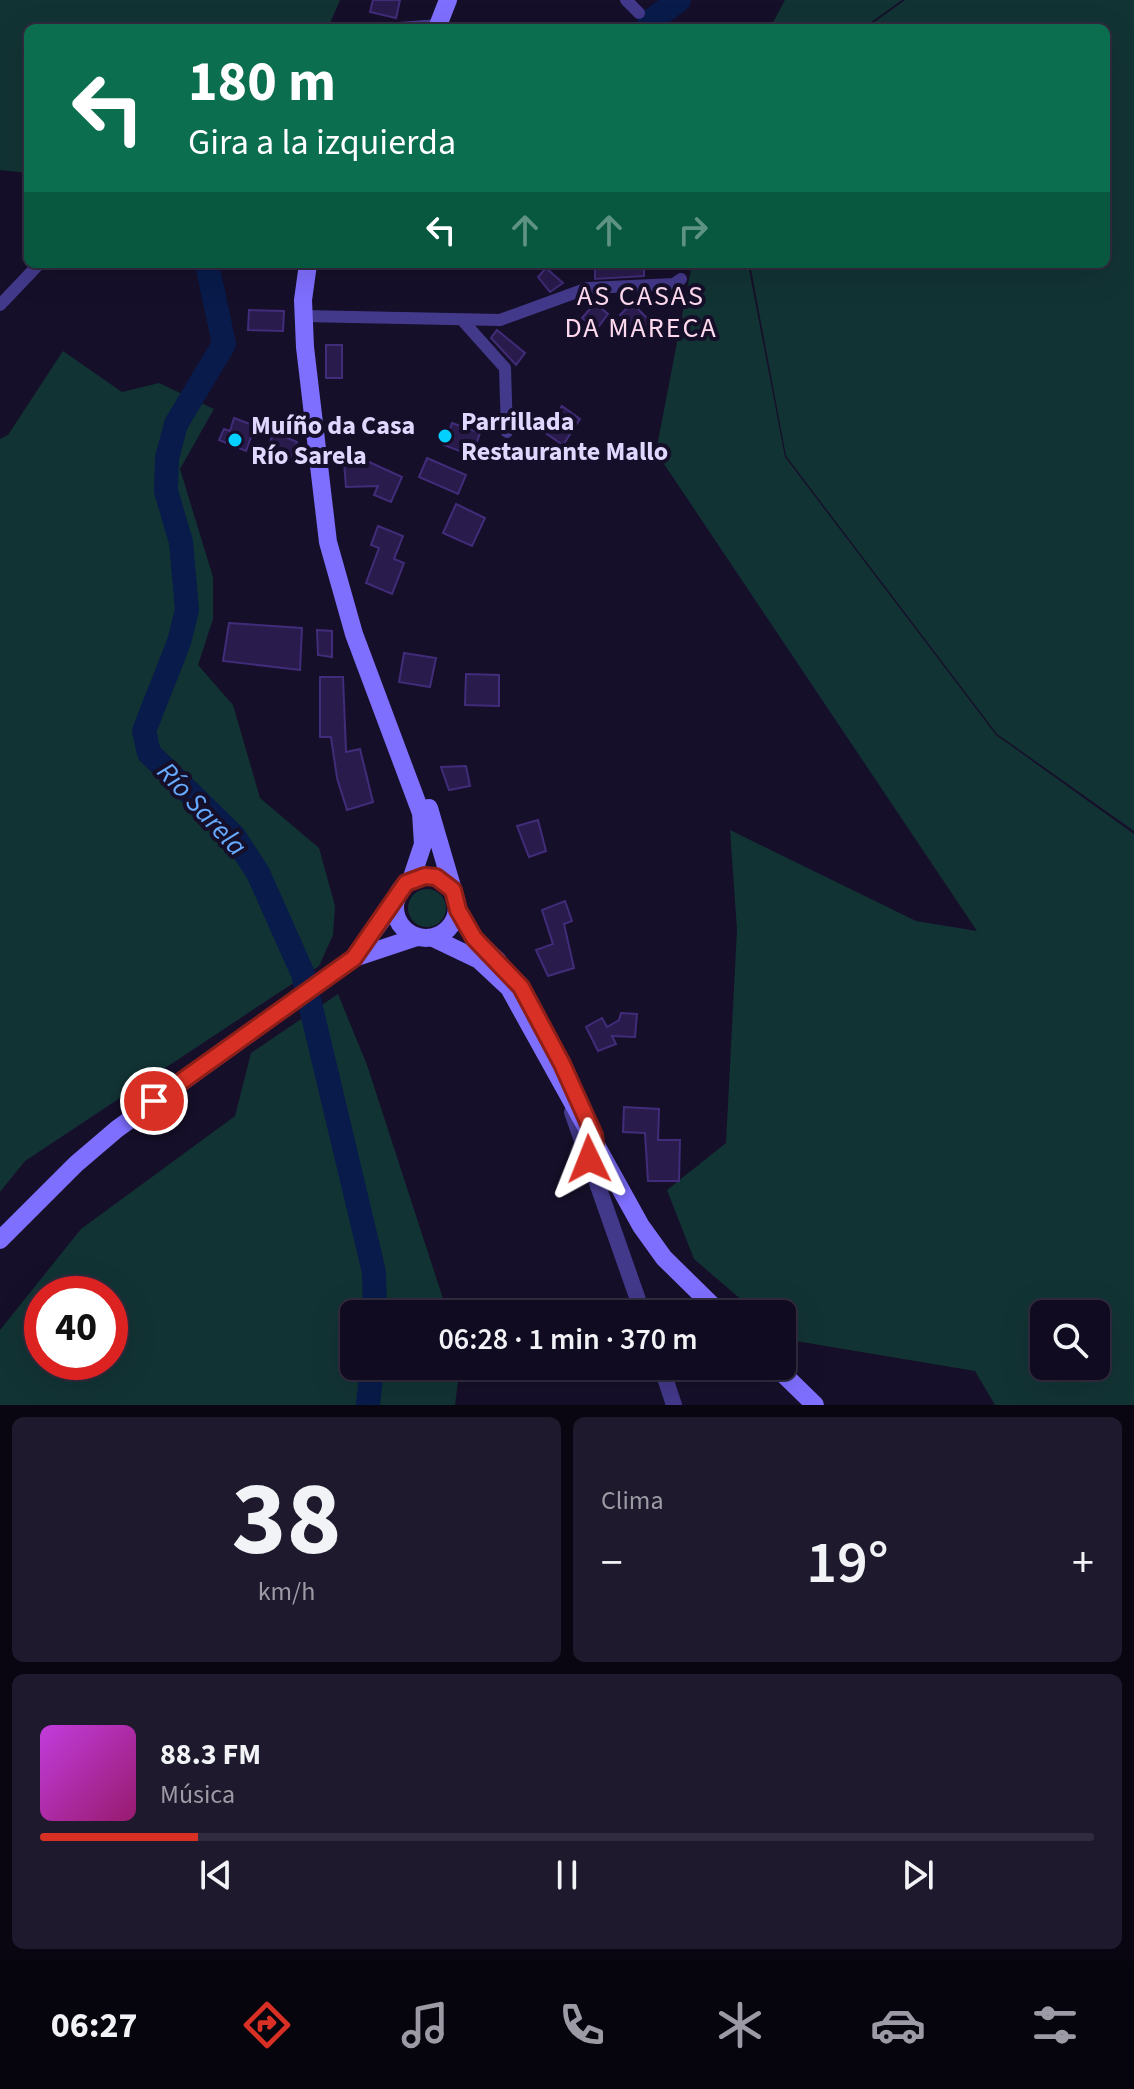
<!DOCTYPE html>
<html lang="es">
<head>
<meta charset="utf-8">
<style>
	:root { --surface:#100b20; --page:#1e192d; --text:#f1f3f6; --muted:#9c9ba5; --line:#302b3e; --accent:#d93025 }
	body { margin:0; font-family:"Source Sans 3",sans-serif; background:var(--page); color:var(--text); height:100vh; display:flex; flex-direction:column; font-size:30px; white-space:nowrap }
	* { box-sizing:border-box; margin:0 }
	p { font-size:26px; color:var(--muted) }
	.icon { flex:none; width:44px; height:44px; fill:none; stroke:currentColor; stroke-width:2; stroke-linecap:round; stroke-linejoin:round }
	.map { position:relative; height:1405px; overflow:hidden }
	.details { display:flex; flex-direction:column; gap:12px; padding:12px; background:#090612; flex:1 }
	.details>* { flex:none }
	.top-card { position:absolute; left:24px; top:24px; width:1086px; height:244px; border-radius:12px; box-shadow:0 8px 32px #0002,0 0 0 2px var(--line); background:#0b6e4f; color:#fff; overflow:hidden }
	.tools { position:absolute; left:1030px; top:1300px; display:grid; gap:16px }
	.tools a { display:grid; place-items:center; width:80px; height:80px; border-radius:12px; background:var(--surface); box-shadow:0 8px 32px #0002,0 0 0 2px var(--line); font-size:40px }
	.speed { position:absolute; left:24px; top:1276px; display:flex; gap:16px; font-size:40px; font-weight:700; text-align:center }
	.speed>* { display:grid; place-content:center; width:104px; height:104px; border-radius:50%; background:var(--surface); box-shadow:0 8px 32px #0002,0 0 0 2px var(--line); line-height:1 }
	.speed .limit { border:12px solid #d22; background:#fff; color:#111 }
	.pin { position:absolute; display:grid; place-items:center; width:68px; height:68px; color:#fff; margin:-34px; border:4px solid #fff; border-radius:50%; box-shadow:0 2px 8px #0007 }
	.me { position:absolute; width:88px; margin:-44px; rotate:358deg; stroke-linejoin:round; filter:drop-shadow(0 0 6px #0008) }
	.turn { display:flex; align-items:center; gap:28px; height:168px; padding:0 32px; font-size:36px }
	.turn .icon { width:104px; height:104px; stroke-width:2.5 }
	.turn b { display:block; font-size:56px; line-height:68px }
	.lanes { display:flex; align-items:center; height:76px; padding:0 32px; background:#0003; justify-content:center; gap:40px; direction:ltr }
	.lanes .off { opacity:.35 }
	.big { font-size:60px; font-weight:600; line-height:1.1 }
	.details .widget { flex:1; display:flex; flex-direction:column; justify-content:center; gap:12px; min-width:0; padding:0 28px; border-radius:12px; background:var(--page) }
	.details .dial { align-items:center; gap:0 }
	.dial b { font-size:104px; line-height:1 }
	.song { display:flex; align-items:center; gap:24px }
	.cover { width:96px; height:96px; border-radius:12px; background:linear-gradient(135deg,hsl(290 70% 55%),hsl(320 70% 35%)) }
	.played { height:8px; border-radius:4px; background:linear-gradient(90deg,var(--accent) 15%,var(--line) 15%) }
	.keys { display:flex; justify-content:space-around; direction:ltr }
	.heat { display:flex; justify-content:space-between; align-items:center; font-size:44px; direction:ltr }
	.details .tiles { flex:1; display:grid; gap:12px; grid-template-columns:1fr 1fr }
	.widget:last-child { grid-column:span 2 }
	.trip { position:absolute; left:340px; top:1300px; width:456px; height:80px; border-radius:12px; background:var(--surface); box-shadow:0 8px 32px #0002,0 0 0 2px var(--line); font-weight:600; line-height:80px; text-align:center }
	.dock { display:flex; height:128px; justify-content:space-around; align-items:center; background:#06040d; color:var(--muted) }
	.dock .icon { width:56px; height:56px }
	.dock .active { color:var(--accent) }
	.dock b { font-size:36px; color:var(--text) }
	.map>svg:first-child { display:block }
	.green { fill:#123334; fill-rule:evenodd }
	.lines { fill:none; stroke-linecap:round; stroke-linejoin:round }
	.river { stroke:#081b4a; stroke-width:24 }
	.building { fill:#291b4c; stroke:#412c79; stroke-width:2 }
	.minor { stroke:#43398b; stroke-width:12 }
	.tertiary { stroke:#43398b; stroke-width:16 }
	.secondary { stroke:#7f6fff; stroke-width:18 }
	.route-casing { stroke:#8d1f18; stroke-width:20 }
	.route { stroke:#d93025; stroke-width:14 }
	.poi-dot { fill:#04d0ff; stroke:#160f2a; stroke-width:3 }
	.labels { text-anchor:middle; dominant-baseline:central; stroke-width:8; stroke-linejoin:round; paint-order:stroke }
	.poi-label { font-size:26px; font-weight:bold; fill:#e0d8ff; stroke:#160f2a; text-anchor:start }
	.neighbourhood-label { font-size:28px; letter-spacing:2px; fill:#ffdaef; stroke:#160f2a }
	.water-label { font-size:28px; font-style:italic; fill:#66abff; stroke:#160f2a }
</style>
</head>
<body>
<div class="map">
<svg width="1134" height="1405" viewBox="0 0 1134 1405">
	<rect width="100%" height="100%" fill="#160f2a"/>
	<path class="green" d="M0,0h340l-12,28h-300v145l-28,-3z
		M785,0h117l-39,28h-93z
		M905,0h229v831l-137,-97 -211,-278 -36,-192h356v-236h-240z
		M692,264h56l37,193 211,278 138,99v571h-139l-20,-34 -185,-31 -8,-6v-20h-24l-64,-55 -27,-69 59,-47 11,-213 -7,-100 186,91 61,10 -321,-479zM1044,1314h52v52h-52z
		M63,351l59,41 37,-9 55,26 -34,60 33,108v42l-15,46 35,40 27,93 59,50 16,58 -2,29 -14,31 -294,195 -25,31v-753l8,-4z
		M408 908a19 19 0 1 1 38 0a19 19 0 1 1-38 0Z
		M338,994l29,71 81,249h-94v52h106l-5,39h-455v-75l81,-101 154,-113 16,-63zM42,1294h68v68h-68z"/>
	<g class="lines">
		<path class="river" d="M649,28v-6l30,-22
			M207,264l17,80 -48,80 -9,34 -1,33 15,51 6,68 -8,32 -35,89 5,22 85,83 24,37 45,101 71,298 1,42
			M368,1405l4,-39"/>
	</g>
	<path class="building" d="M373,0h27l-4,18 -26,-6z
		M595,264h49v12l-49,3z
		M546,268l17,15 -13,9 -12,-15z
		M595,303l13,11 -12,16 -14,-12z
		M632,303l18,18 -11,12 -19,-18z
		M249,310l35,1 -1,20 -35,-1z
		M497,330l28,23 -9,12 -25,-27z
		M326,345h16v33h-16z
		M562,406l18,13 -17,26 -19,-13z
		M234,418l21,8 -9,25 -27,-11 5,-11 6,2z
		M452,423l28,10 -8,23 -28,-11z
		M274,432l23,10 -8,19 -23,-9z
		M427,458l39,17 -8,19 -39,-17z
		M367,461l35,16 -11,25 -17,-7 4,-9 -32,1 -2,-24z
		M456,504l29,14 -13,28 -29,-13z
		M378,526l25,10 -9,23 10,4 -12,31 -26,-11 13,-35 -8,-3z
		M229,623l73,5 -2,42 -77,-9z
		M317,630l15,1v26l-14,-2z
		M404,653l32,5 -6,29 -31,-5z
		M466,674l33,1v31l-34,-1z
		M320,677h23l3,75 14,-3 13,53 -26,8 -10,-32 -6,-41h-11z
		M466,766l4,20 -21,4 -8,-23z
		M538,820l8,31 -17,6 -12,-31z
		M565,901l7,20 -8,3 10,44 -26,8 -12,-26 17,-6 -11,-34z
		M621,1013l16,1 -2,23 -23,-1 4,8 -18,7 -12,-24 16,-9 5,9 12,-7z
		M624,1107l35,2 -1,31h22l-1,41h-31l-3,-48 -22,-1z"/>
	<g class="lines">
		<path class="minor" d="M626,0l13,13
			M399,28l39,-3
			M0,305l39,-41
			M303,316l197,4 88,-32 86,-4 7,-5
			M463,321l42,47 2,64"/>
		<path class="tertiary" d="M572,1112l71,202
			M661,1366l13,39"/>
		<path class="secondary" d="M437,28l11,-28
			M308,264l-5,36 2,47 23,195 26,92 67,179 2,31 -12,36
			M429,808l24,82
			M395 907a31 31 0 1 1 62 0a31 31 0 1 1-62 0Z
			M458,910l16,28 24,23
			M433,938l46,22 30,28 132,238 23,32 57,56
			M354,958l63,-21
			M0,1240l76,-76 41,-35 237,-171 42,-57
			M775,1366l40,39"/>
	</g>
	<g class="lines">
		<g class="route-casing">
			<path id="route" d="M154,1101l200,-143 52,-75 19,-7 11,1 17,13 5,20 16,28 47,49 41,77 32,71 1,10 -6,14"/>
		</g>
		<use href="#route" class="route"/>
	</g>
	<g class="poi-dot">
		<circle cx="445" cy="436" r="8"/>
		<circle cx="235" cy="440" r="8"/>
	</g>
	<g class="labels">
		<g class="poi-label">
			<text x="461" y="421">Parrillada<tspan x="461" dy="30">Restaurante Mallo</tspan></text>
			<text x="251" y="425">Muíño da Casa<tspan x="251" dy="30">Río Sarela</tspan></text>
		</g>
		<g class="neighbourhood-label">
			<text x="641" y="296">AS CASAS<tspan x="641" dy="32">DA MARECA</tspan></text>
		</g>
		<g class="water-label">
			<text transform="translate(202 809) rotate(47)">Río Sarela</text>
		</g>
	</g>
</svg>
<div class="tools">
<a><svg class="icon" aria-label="search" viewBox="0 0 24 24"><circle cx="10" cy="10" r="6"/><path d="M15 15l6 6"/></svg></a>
</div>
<div class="speed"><div class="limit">40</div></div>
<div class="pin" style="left:154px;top:1101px;background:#d93025"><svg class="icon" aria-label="arrive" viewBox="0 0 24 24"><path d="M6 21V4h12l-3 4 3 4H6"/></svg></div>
<svg class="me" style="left:589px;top:1159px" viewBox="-20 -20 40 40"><path d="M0-17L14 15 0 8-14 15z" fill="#d93025" stroke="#fff" stroke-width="4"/></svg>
<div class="trip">06:28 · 1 min · 370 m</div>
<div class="top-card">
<div class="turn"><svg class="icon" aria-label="left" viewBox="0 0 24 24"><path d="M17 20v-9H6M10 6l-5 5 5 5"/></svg><div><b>180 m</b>Gira a la izquierda</div></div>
<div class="lanes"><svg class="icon" aria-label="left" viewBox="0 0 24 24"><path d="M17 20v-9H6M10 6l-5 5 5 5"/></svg><svg class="icon off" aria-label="ahead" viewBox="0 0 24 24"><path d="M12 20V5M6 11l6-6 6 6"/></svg><svg class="icon off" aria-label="ahead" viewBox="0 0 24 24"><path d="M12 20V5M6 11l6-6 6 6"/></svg><svg class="icon off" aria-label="right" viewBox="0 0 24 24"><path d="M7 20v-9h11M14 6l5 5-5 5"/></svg></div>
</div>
</div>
<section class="details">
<div class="tiles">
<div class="widget dial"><b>38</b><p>km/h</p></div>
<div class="widget"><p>Clima</p>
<div class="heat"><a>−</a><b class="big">19°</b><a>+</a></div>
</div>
<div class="widget">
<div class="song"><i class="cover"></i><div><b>88.3 FM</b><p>Música</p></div></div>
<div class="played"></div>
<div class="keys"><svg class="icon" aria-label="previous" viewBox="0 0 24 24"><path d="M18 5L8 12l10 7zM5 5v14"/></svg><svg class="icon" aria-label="pause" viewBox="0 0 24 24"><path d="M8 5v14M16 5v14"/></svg><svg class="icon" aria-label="next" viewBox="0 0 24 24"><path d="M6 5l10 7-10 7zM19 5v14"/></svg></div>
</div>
</div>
</section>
<nav class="dock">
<b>06:27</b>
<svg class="icon active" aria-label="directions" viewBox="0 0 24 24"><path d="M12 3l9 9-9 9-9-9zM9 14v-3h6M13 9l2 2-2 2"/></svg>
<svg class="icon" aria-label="music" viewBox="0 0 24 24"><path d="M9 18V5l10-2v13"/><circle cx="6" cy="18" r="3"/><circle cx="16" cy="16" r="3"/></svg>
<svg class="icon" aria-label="phone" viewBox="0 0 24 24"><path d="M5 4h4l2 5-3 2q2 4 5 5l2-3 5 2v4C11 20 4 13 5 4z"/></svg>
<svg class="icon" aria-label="climate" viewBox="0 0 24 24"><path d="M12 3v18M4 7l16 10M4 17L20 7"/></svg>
<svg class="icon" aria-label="car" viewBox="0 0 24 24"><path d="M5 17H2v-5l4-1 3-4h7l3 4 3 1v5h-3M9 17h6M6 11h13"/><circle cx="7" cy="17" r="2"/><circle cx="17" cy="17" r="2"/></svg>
<svg class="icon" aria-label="filters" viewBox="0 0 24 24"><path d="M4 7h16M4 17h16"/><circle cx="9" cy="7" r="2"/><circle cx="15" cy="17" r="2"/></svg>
</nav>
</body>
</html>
